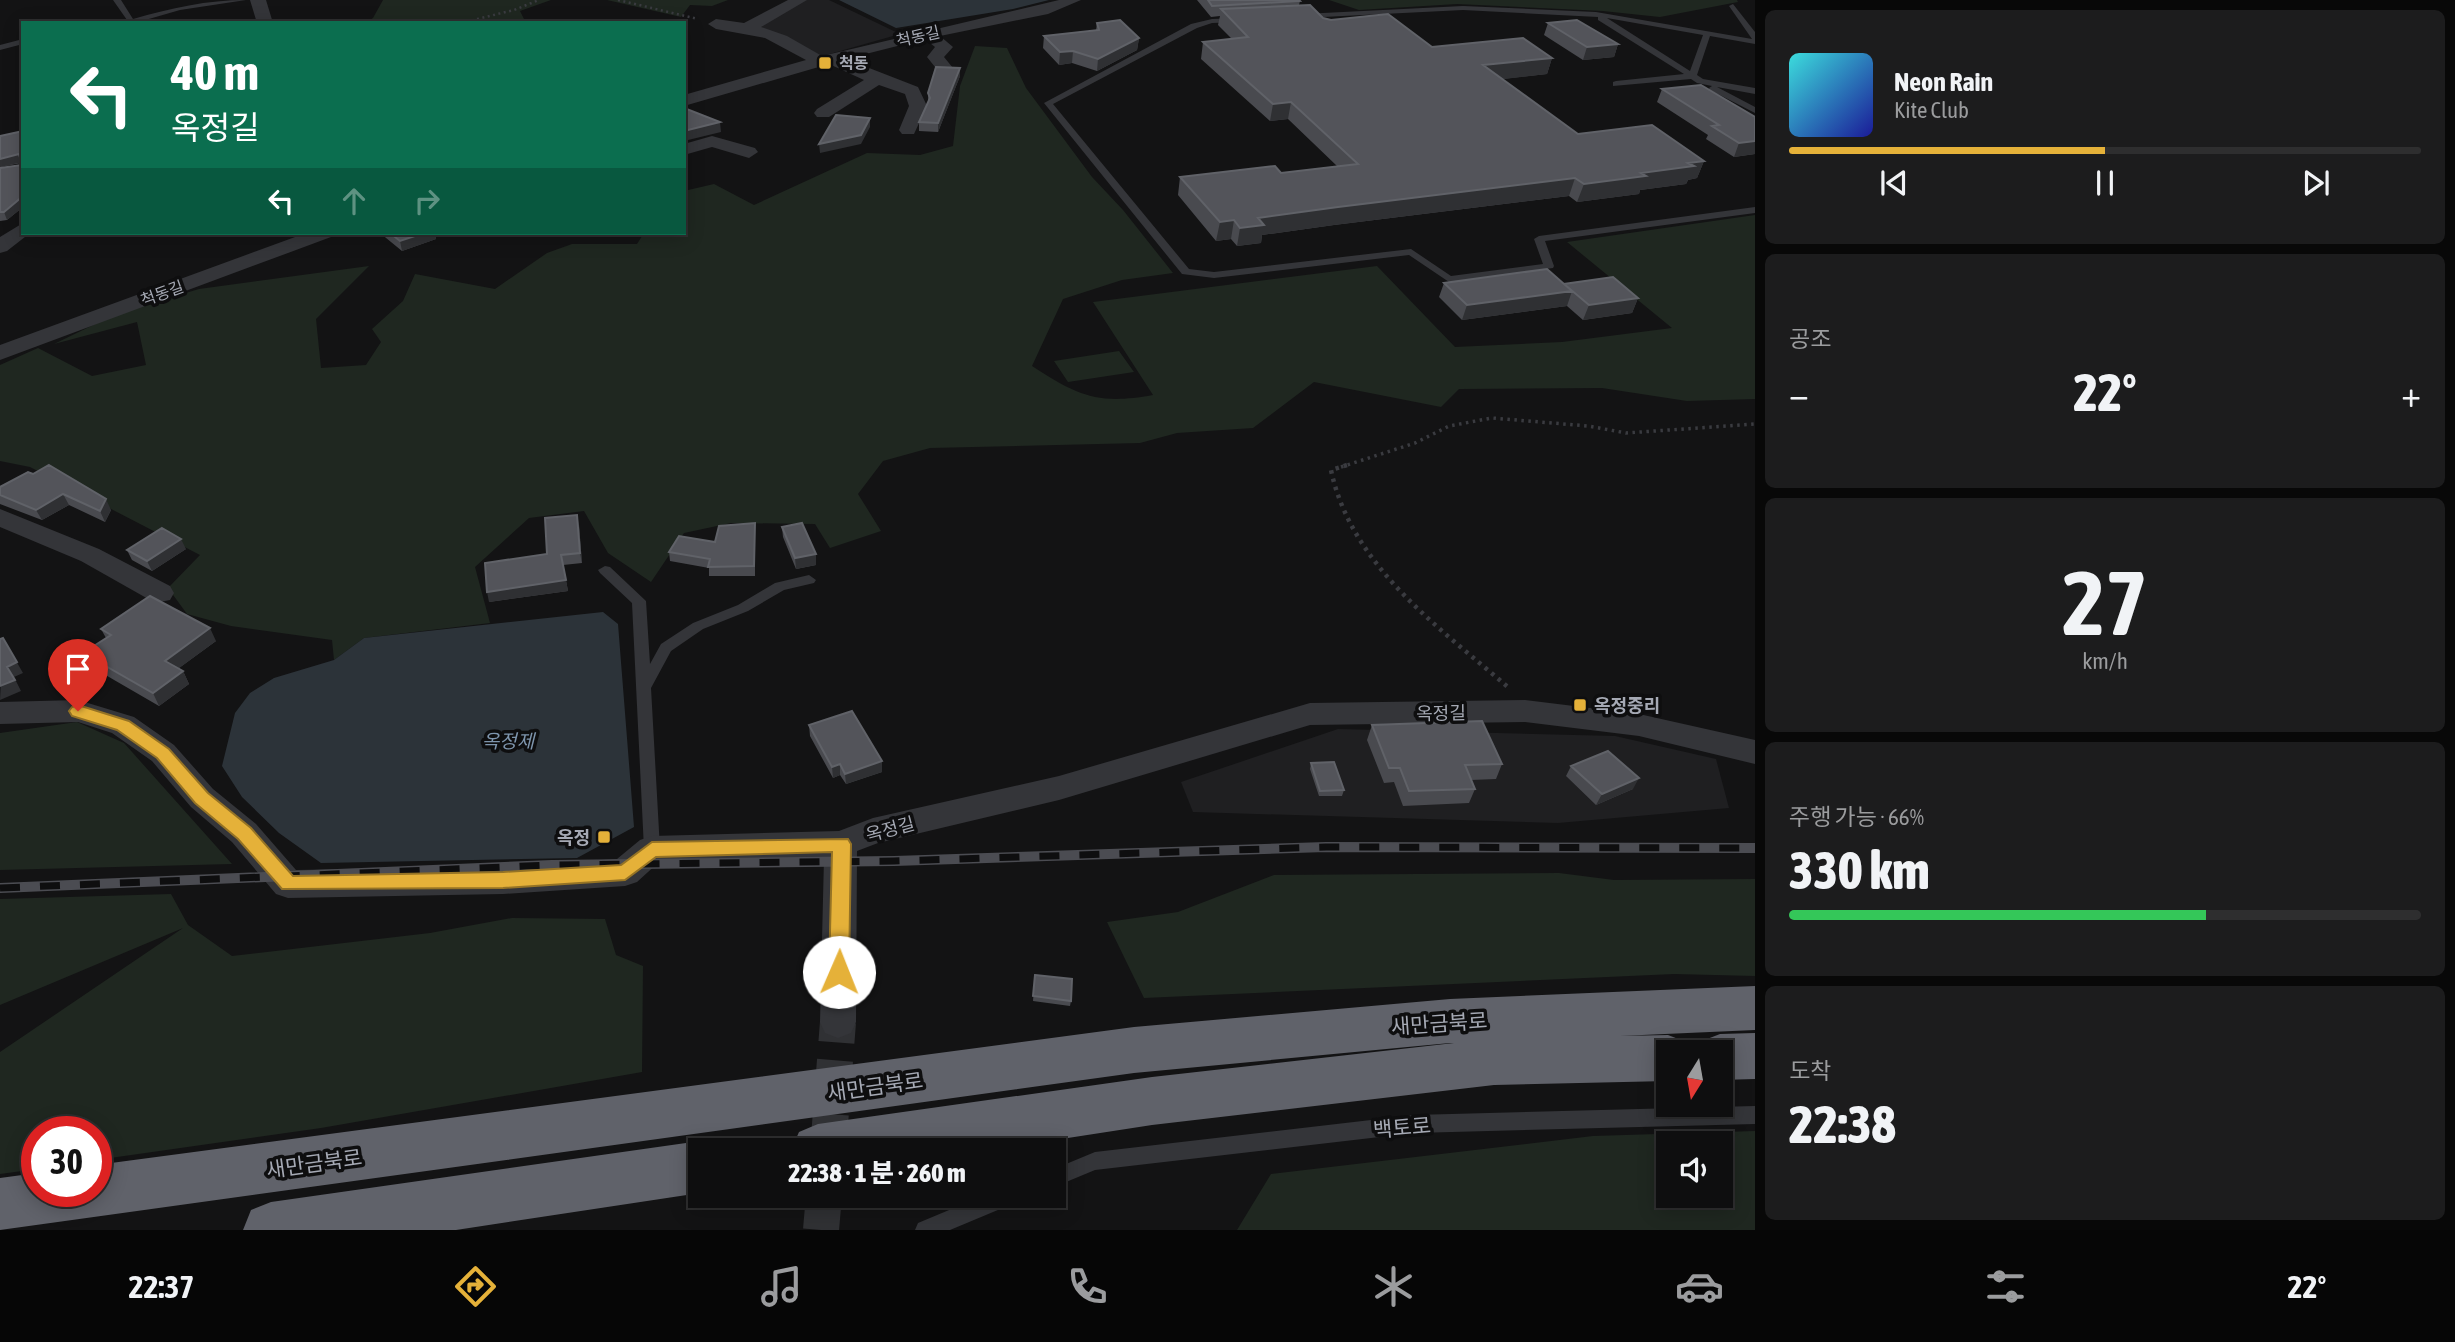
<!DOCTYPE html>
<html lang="ko">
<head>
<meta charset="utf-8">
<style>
	:root { --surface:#0e0e0f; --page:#1c1c1d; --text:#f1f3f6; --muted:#9b9c9e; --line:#2e2e2f; --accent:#e5b139 }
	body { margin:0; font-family:"Asap Condensed","Noto Sans KR",sans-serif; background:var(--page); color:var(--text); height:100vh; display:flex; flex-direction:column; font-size:26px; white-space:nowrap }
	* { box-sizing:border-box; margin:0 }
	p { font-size:23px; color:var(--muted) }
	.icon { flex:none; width:38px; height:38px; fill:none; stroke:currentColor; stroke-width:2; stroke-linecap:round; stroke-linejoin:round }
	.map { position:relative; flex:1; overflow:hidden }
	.sheet { display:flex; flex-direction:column; gap:10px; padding:10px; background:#080808; width:700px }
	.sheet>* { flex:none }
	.hud { position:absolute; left:21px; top:21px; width:665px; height:214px; border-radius:0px; box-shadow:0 4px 18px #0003,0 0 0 2px var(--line); background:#0b6e4f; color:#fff; overflow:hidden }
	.needle { width:46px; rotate:191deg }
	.fabs { position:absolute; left:1656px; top:1040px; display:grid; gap:14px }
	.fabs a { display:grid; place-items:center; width:77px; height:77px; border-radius:0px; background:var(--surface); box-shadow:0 4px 18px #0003,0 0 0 2px var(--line); font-size:35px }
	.speed { position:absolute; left:21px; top:1116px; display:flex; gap:14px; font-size:35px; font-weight:700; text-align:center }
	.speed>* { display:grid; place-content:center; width:91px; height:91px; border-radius:50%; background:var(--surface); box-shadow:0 4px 18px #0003,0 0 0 2px var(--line); line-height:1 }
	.speed .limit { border:10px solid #d22; background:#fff; color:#111 }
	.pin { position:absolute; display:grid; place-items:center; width:60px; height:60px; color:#fff; margin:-72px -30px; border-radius:50% 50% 50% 0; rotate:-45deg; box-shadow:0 0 7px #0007 }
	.pin .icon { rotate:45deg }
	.me { position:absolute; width:77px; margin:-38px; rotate:1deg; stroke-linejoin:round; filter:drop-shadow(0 0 5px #0008) }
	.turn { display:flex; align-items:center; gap:24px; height:147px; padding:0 35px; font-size:32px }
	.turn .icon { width:91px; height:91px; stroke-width:2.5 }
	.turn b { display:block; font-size:49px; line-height:60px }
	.lanes { display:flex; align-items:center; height:66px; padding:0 35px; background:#0003; justify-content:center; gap:35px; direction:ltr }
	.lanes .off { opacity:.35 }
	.big { font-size:52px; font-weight:800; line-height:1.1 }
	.sheet .widget { flex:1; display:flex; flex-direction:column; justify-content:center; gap:10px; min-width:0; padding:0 24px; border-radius:10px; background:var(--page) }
	.sheet .dial { align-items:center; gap:0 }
	.dial b { font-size:91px; line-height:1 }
	.song { display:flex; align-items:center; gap:21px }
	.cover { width:84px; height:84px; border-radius:10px; background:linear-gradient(135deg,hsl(180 70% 55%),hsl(240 70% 35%)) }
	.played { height:7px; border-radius:4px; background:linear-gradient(90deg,var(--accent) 50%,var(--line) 50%) }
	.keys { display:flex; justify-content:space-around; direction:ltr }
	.heat { display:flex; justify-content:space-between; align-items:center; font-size:38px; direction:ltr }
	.charge { height:10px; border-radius:5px; background:linear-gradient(90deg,#34c759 66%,var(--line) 0) }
	.trip { position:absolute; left:688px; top:1138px; width:378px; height:70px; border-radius:0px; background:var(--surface); box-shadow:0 4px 18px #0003,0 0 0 2px var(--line); font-weight:800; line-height:70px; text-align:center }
	.dock { display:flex; height:112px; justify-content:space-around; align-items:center; background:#060606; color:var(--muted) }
	.dock .icon { width:49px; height:49px }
	.dock .current { color:var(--accent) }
	.dock b { font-size:32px; color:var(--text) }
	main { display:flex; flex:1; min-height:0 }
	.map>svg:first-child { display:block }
	.built { fill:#1f1f21 }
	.green { fill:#1f2720; fill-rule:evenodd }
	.water { fill:#2c3339 }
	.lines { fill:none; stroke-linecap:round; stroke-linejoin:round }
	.street-tunnel { stroke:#303134; stroke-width:36; stroke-dasharray:36 18; stroke-linecap:butt }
	.path-far2 { stroke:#3a3b40; stroke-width:2.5; stroke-dasharray:2 3.5; stroke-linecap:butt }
	.path-far1 { stroke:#3a3b40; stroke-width:3.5; stroke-dasharray:2.5 4.5; stroke-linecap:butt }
	.path { stroke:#3a3b40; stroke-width:4.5; stroke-dasharray:3.5 5; stroke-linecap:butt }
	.lane { fill:#343539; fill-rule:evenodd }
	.street { fill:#343539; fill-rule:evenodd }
	.highway { fill:#60626a; fill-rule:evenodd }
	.rail-casing { stroke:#4b4c52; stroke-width:10 }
	.rail { stroke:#0e0e0f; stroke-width:7; stroke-dasharray:20; stroke-linecap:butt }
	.wall { fill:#494a4f }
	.shaded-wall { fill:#2f3033 }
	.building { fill:#53545a; stroke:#606268; stroke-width:2 }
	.route { fill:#e5b139; stroke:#957325; stroke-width:2 }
	.poi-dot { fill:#e5b139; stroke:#0e0e0f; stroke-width:2.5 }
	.labels { text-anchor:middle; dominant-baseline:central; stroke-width:7; stroke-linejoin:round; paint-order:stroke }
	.far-street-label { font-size:16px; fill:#a5a9b4; stroke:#0e0e0f }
	.far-poi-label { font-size:16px; font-weight:bold; fill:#a5a9b4; stroke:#0e0e0f; text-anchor:start }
	.poi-label { font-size:18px; font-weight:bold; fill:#a5a9b4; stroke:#0e0e0f; text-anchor:start }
	.street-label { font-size:18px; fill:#a5a9b4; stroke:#0e0e0f }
	.water-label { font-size:19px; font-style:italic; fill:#7e95ad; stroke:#0e0e0f }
	.near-street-label { font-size:21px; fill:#a5a9b4; stroke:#0e0e0f }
</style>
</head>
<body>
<main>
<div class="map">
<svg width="1755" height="1230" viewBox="0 0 1755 1230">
	<rect width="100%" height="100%" fill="#131314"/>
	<path class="built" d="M806,0h23l71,34 -81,23 -63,-31z
		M1338,729l277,7 101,23 13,49 -171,15 -365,-11 -12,-30z"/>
	<path class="green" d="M383,0h168l-31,11 6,12h-161l8,-5z
		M607,0h121l-16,6 -22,-1 -9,12z
		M1329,0h408l1,2 -78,15 -57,-6 -146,-7 -98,6z
		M975,46l32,2 19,40 66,89 31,33 50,63 -51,7 -59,19 -31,67c46,30 66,39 121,29l-60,-93 284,-36 78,81 107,-5 110,-14 -105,-86 188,-27v184l-68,2 -85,-13 -143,1 -18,18 -127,-25 -61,46 -76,5 -37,10 -210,5 -47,13 -25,33 23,37 -51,17 -15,-24 -84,-1 -47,10 -33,49 -43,-29 -24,-42 -55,7 -54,49 15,56 -126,15 -30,22 -2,-20 -101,-14 -44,-12 -19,-26 32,-33 -170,-88 -30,-6v-96l38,-17 54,28 54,-11 -9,-43 -83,22 62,-30 83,-25 170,-23 -53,53 5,49 45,-3 15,-23 -9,-13 31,-28 12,-27 80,15 52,-36 25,-9h65l7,-11h40v-42l30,-7 40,21 113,-52 53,2 33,-9 7,-60z
		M1119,351l15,21 -66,10 -14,-21z
		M77,722l47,21 108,121 -232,6v-137z
		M1559,873l55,7 141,-1v97l-81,-2 -530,24 -37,-76 71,-10 96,-37z
		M171,894l17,31 44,31 198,-23 82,-15 93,1 11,36 27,11 -1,106 -321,56 -225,32v-28h-59v37l-37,5v-122l183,-124 -183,77v-106z
		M1755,1131v99h-518l34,-56 322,-38zM1668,1143h52v52h-52z"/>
	<path class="water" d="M839,0h210l-36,9 -117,19z
		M603,612l15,12 16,203 -57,31 -256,5 -42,-30 -37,-36 -20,-31 13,-53 15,-20 24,-15 60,-18 30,-22z"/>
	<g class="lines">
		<path class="street-tunnel" d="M828,1150l10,-128
			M821,1230l3,-35"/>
		<path class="path-far2" d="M618,0l80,19
			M461,23l53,-13 25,-10"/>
		<path class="path-far1" d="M1341,467l74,-24 34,-17 43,-8 96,8 38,7 129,-9"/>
		<path class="path" d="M1347,465l-16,5c20,96 109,158 178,218"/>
		<path class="lane" d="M113,0h8l12,19c38,-11 74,-19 113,-19l-66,10 -45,13h-13l5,-3z
			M1733,4l22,28v12l-45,-8 -13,39 6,4 52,9v6l-38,-7 38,20v6l-45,-23 -1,-2 3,-2 -15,-3 -6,-4 -78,7v-4l3,-1 68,-7 -86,-54v-3l-135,-7 -160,8 -4,-2 4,-2 160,-8 133,6 156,27 -23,-33zM1607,18l96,17 -13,36z
			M1237,18h3v4l-28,1 -15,5 -144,76 136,165 25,3 197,-23 40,27 92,-12 -9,-25 5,-3 216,-29v6l-210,28 9,25 -1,2 -104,14 -40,-27 -195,23 -32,-4 -138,-171 147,-79 21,-5z
			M23,39v5l-23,6v-5z
			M605,566l5,1 36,34 4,63 11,-20 32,-21 45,-18 37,-22 34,-8 7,5 -2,3 -30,7 -36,21 -45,18 -32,22 -20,37 9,161 -2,5 -6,2 -6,-2 -2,-5 -12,-246 -32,-30 -2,-3z
			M1755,1106v18l-341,9 -319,37 -41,17v-18l41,-17 319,-37z
			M985,1195h35l-3,7 -67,28h-35l3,-7z"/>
		<path class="street" d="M250,0h16l7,23h-16z
			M788,0h19l-46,27 26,9 35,20 237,-56h22l-33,14 -108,22 13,11 -9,10 9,11 -2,4h-12l-12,-15 8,-10 -10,-8 -79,20 72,28 9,19 -13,28h-12l-3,-4 10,-24 -4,-12 -26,-9 -50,32h-12l-3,-4 3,-4 47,-29 -35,-16 -145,42v-11l122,-35 -41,-22 -49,-9 -8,-5 8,-5 28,4z
			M712,136l43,12 3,4 -9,6 -37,-11 -28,8v-11z
			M23,223v10h7l-23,18 -7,2v-16z
			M306,233h28l-3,4 -331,123v-15z
			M0,509l99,40 71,37 4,7 -4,7 -10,2 -10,-2 -69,-39 -81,-34z
			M78,700l56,17 40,28 39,44 43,35 40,46 207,-4 114,-7 23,-19 12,-4 187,-5 34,-13 186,-42 251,-73 215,-3 114,14 116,26v24l-116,-28 -114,-14 -215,3 -251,75 -181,43 -21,8 -1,171 -5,11 -13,5 -13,-5 -5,-11 4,-164 -165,4 -22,20 -12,4 -122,8 -215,4 -12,-4 -44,-52 -41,-35 -39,-46 -40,-28 -34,-11 -78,2v-22z"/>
		<path class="highway" d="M1755,986v44l-135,6 48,-1 18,7 5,10h-23v29l-174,4 -342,40 -162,25h-199l8,-18 19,-8 334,-47 302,-34h-4l-316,30 -1134,157v-52l37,-5v19h59v-27l1038,-138 316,-28z
			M1755,1033v46l-35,1v-28h-23l5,-11 18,-7z
			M700,1141l20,9h-20v43l-244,37h-213l8,-20 20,-8z"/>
		<g class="rail-casing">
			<path id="rail" d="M0,888l552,-23 342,-4 432,-14 429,1"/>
		</g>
		<use href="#rail" class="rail"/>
	</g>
	<path class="wall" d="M1197,0h102l1,1 -1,4 24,13 109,29 120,11 -5,16 -45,5 76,55 126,27 -7,17 -9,2 -2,4 -46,6 -1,4 -62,8 -8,-6 -235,29 -72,10 -1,8 -24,3 -6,-7 -15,2 -38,-46 2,-18 101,-4 56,-7 -49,-47 -18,2 -69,-62 2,-17 29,-3 -14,-14 2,-9 -9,1z
		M1097,23l42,15 -2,12 -40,21 -25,-8 -13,2 -16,-17 1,-12 52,-6z
		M1548,23l70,21 -4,13 -31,3 -39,-25z
		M960,76l-22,56 -19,-1v-9l9,-20v-9z
		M1662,89l93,28v37l-21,3 -28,-18 2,-4 -51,-33z
		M23,131v76l-16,13 -7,1v-53l22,-3 -1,-2 -21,4v-31z
		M380,233h55l1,6 -34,12z
		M1444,283l120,1 74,14 -6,15 -49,7 -16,-14 -105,14 -23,-23z
		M28,472l83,38 -6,12 -36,-17 -27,15 -42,-16v-17z
		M755,523v53h-46v-8l-39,-7 -1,-9 46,-10z
		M579,525l3,38 -19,2 5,26 -79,11 58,-48z
		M782,527l34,27v11l-20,4 -13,-32z
		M186,549l-34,22 -20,-11 -5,-10z
		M101,629l115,12 -37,27 4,3 6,13 -30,22 -69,-40 -7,-13 23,-15z
		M809,725l73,47 -36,12 -6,-9 -7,3 -23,-42z
		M1372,725l130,39 -6,15 -25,1 4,9 -6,14 -66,3 -9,-24 -10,1 -17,-43z
		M1311,763l33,27 -2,6h-23l-9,-27z
		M1571,766l62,23 -37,16 -30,-29z
		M1035,975l36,26 -1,5 -37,-5z"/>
	<path class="shaded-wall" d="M1139,38l-2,12 -40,21 1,-12z
		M1618,44l-4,13 -31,3 4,-13z
		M1073,51l-1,12 -13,2 1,-13z
		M1552,58l-5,16 -69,8 5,-17z
		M960,68v8l-22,56v-9z
		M1291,102l-3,17 -18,2 3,-17z
		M870,118v9l-9,17 -41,9 -1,-9z
		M720,122l1,10 -37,9v-10z
		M1755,141v13l-21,3 5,-14z
		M19,154l4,8 -23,5v-8z
		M1704,161l-7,17 -9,2 -2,4 -46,6 -1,4 -62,8 7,-18 104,-21z
		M1575,178l-6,18 -235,29 -72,10 -1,8 -24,3 3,-18 18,-10 80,-11z
		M23,196v11l-16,13 -3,-8z
		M1234,220l-3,19 -15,2 4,-19z
		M424,233h11l1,6 -34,12 -2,-10z
		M1572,291l-5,15 -105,14 5,-15z
		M1638,298l-6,15 -49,7 6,-15z
		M63,494l6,11 -27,15 -6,-10z
		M106,499l5,11 -6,12 -5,-11z
		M577,515l2,10 3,38 -2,-10z
		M181,539l5,10 -34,22 -5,-10z
		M816,554v11l-20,4 -1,-11z
		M566,580l2,11 -79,11 -2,-10z
		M210,628l6,13 -45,33 -6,-13z
		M3,638l20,35 -9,4 7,14 -21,9z
		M183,671l6,13 -30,22 -6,-13z
		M882,761v11l-36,12 -1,-10z
		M840,764v11l-7,3 -1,-11z
		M1639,778l-6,11 -37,16 6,-11z"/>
	<path class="building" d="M1208,0h91l1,1 -88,5z
		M1310,5l13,13 8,2 57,-6 44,33 91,-9 29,20 -69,7 95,69 74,-9 52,36 -16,2 6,3 -53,7 5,3 -62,8 -9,-6 -237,29 -80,11 6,7 -24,3 -6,-8 -14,2 -40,-45 95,-11 6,7 77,-9 -67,-62 -18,2 -70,-62 45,-5 -27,-28z
		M1120,20l19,18 -41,21 -25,-8 -13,1 -16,-16 55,-6 -2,-7z
		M1577,20l41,24 -31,3 -39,-24z
		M936,67l24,1 -22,55 -19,-1 11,-24 -2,-5z
		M1701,85l54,32v24l-16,2 -27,-17 7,-1 -57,-36z
		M684,108l36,14 -36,9z
		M836,115l34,3 -9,17 -42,9z
		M23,131v65l-19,16h-4v-44l22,-3 -3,-11 -19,5v-23z
		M390,233h34l-24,8z
		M1547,269l25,22 -105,14 -23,-22z
		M1613,277l25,21 -49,7 -25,-21z
		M49,465l57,34 -6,12 -37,-17 -27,16 -36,-15v-8l28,-15 5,2z
		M577,515l3,38 -19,2 5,25 -79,12 -2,-29 62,-9 -2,-36z
		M755,523l-1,43 -46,1 2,-8 -41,-7 10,-16 36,6 4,-16z
		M802,523l14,31 -21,4 -13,-31z
		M162,528l19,11 -34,22 -20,-11z
		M150,596l60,32 -45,33 18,10 -30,22 -70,-40 28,-18 -10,-6z
		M3,638l14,24 -10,5 8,13 -15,6v-47z
		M852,711l30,50 -37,13 -5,-10 -8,3 -23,-42z
		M1482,721l20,43 -37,1 10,24 -66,2 -9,-23h-11l-17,-43z
		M1608,751l31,27 -37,16 -31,-28z
		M1334,762l10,28 -24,1 -9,-28z
		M1035,975l37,4 -1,22 -38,-5z"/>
	<path class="route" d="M78,705l51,16 40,28 39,44 43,35 42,48 210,-4 118,-7 31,-23 196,-3 3,5 -2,128 -3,6 -7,2 -7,-2 -3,-6 3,-120 -176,5 -31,23 -122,8 -221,1 -44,-50 -43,-36 -38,-45 -40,-28 -45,-14 -3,-5 3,-4z"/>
	<g class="poi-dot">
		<rect x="818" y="56" width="14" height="14" rx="3.5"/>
		<rect x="1573" y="698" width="14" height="14" rx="3.5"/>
		<rect x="597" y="830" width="14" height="14" rx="3.5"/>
	</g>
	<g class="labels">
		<g class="far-street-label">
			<text transform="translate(918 36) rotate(-13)">척동길</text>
			<text transform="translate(162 293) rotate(-20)">척동길</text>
		</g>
		<g class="far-poi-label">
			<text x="839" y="63">척동</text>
		</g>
		<g class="poi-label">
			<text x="1594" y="705">옥정중리</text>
			<text x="590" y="837" text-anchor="end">옥정</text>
		</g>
		<g class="street-label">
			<text transform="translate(1441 713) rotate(-1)">옥정길</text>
			<text transform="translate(890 829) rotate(-15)">옥정길</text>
		</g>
		<g class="water-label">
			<text x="508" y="741">옥정제</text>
		</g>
		<g class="near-street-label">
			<text transform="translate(1439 1023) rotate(-4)">새만금북로</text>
			<text transform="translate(875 1086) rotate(-8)">새만금북로</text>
			<text transform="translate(1402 1127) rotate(-5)">백토로</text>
			<text transform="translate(314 1163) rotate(-8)">새만금북로</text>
		</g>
	</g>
</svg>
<div class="fabs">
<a><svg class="needle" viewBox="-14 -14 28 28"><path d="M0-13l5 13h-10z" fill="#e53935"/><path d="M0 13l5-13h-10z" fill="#9b9c9e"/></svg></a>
<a><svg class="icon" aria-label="sound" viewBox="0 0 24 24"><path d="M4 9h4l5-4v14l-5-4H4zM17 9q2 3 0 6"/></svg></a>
</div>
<div class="speed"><div class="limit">30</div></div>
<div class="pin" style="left:78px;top:711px;background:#d93025"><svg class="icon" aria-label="arrive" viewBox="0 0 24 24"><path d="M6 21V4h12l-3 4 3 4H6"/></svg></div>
<svg class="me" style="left:839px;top:972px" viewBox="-20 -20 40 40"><circle r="19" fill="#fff"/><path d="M0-13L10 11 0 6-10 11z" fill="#e5b139"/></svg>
<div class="trip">22:38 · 1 분 · 260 m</div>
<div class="hud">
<div class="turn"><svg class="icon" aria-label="left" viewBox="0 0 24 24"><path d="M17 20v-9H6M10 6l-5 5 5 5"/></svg><div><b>40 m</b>옥정길</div></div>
<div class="lanes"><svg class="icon" aria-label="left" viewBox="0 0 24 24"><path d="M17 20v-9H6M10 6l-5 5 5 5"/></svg><svg class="icon off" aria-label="ahead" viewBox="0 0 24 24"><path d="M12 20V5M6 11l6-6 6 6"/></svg><svg class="icon off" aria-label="right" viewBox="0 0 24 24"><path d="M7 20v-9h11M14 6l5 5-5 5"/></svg></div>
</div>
</div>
<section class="sheet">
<div class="widget">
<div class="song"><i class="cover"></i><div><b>Neon Rain</b><p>Kite Club</p></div></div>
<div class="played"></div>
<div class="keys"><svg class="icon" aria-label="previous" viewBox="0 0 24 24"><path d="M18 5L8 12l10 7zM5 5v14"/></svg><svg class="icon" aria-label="pause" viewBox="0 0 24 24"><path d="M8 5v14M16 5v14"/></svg><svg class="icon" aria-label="next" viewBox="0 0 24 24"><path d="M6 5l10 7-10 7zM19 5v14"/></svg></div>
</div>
<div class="widget"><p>공조</p>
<div class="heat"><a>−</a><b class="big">22°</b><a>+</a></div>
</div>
<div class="widget dial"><b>27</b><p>km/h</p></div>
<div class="widget"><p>주행 가능 · 66%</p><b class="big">330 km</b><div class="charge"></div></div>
<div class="widget"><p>도착</p><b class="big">22:38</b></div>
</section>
</main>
<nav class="dock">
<b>22:37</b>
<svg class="icon current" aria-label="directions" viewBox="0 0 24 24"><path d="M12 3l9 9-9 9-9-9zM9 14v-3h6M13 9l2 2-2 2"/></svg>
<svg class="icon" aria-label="music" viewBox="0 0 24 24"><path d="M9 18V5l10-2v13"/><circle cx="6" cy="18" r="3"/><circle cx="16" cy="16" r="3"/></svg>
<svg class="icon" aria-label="phone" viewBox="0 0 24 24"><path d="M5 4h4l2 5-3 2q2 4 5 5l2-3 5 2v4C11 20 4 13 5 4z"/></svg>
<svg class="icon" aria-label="climate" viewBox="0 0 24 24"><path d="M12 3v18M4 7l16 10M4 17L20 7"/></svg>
<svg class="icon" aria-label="car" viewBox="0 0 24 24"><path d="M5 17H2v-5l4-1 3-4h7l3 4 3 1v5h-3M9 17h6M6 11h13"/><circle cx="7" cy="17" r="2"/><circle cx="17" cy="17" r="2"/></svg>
<svg class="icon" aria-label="filters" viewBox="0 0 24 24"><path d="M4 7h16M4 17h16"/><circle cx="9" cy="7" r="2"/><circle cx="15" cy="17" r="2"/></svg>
<b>22°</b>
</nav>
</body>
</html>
